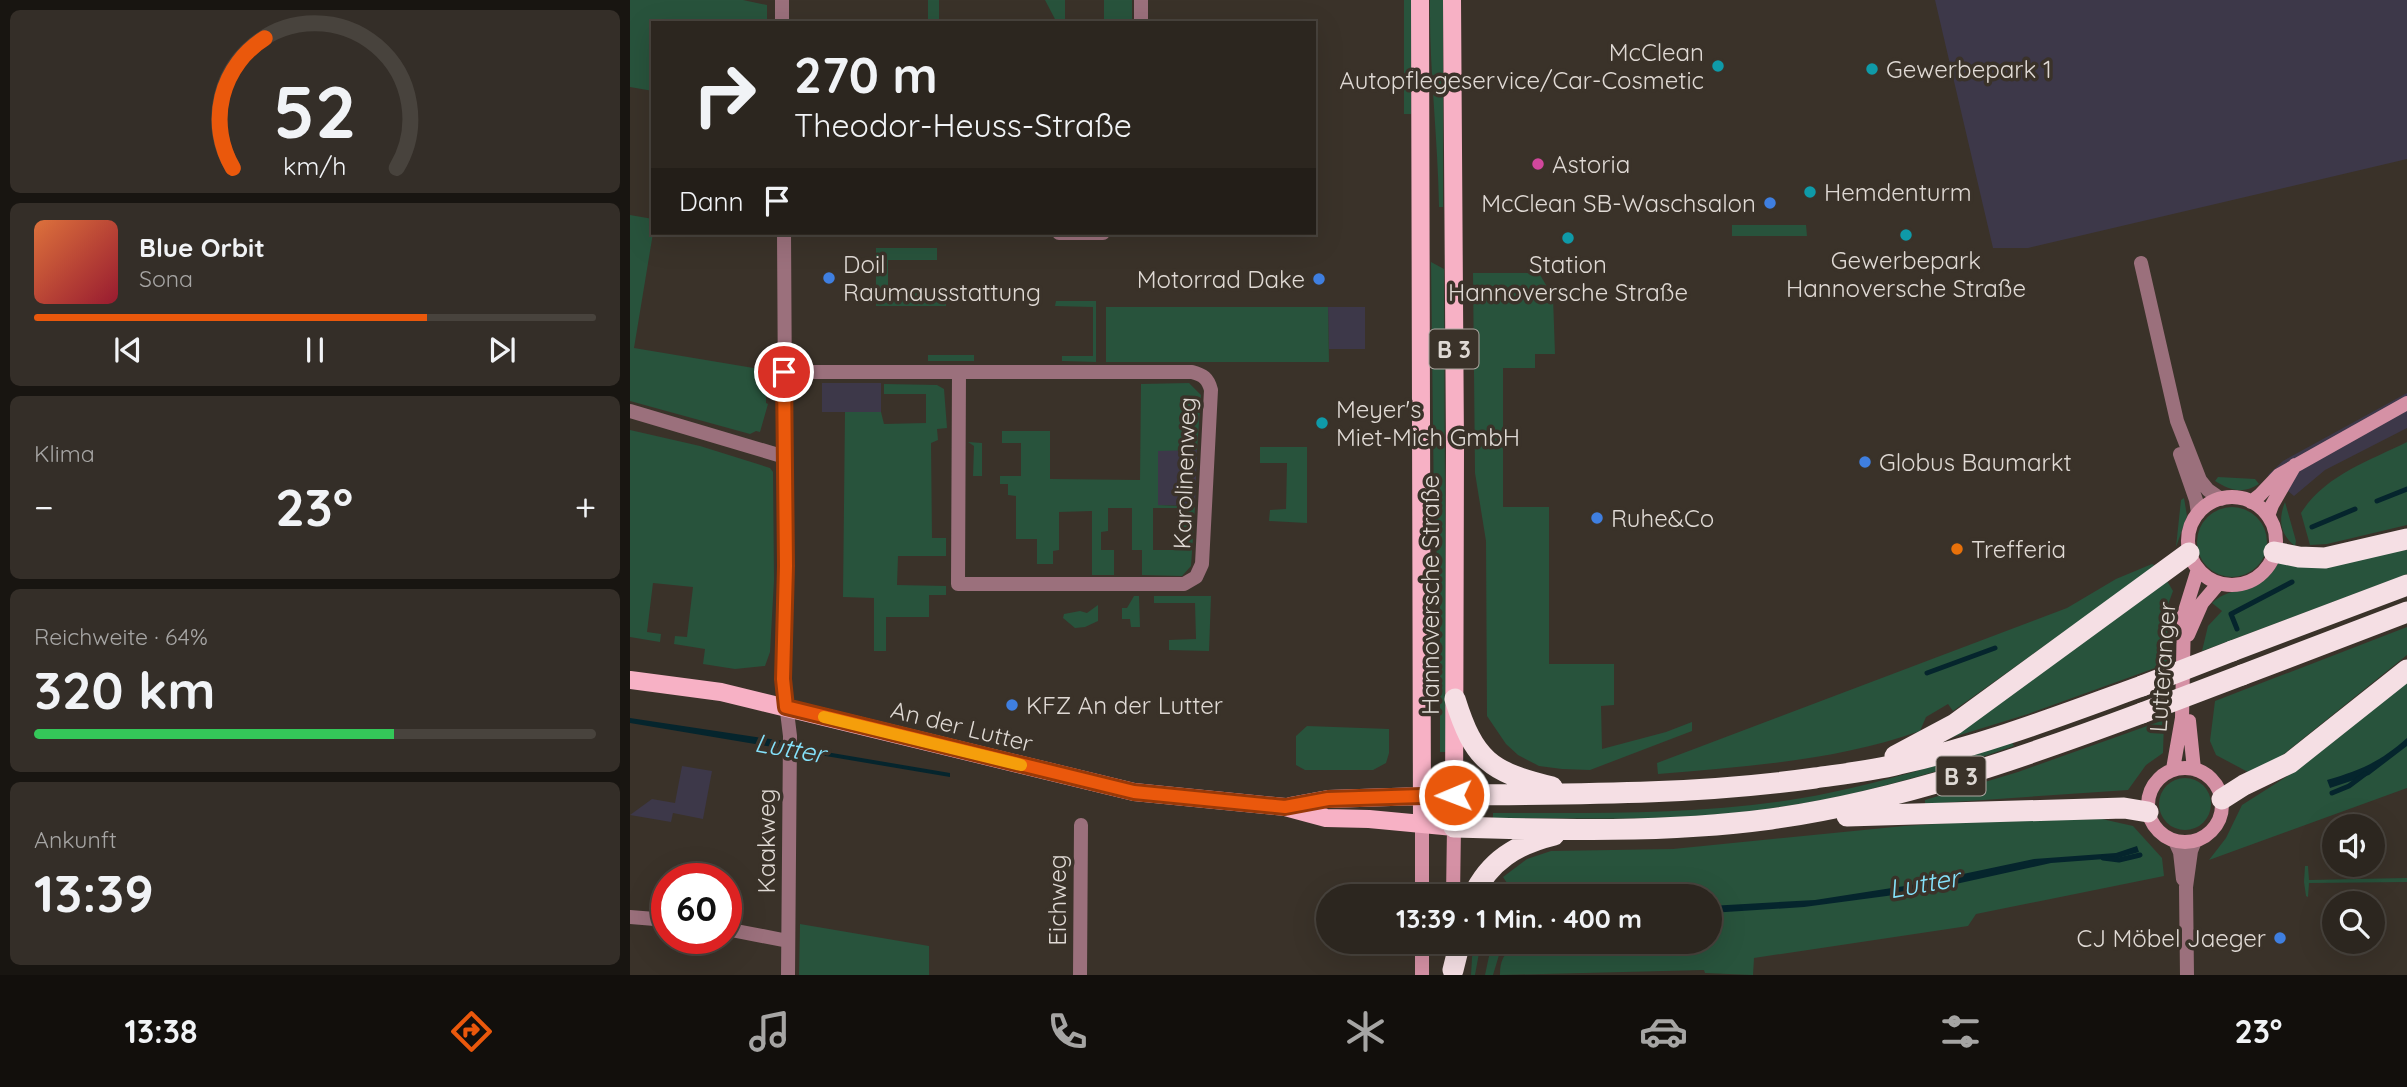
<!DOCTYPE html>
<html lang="de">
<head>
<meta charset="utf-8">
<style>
	:root { --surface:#2c261f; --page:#342e28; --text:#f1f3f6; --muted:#a6a5a4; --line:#48433d; --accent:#ea580c }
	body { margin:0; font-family:Quicksand,sans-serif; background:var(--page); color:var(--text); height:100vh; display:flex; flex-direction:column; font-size:26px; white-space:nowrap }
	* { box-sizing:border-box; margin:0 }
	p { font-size:23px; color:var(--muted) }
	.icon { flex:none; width:38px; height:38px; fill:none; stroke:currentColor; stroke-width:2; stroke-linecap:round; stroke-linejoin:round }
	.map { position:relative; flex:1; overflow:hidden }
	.drawer { display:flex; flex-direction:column; gap:10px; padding:10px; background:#181511; width:630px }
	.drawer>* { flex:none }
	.guide { position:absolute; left:21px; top:21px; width:665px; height:214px; border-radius:0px; box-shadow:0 7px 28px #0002,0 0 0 2px var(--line); background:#2c261f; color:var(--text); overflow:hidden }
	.controls { position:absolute; left:1692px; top:814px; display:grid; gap:14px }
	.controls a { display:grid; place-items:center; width:63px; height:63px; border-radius:50%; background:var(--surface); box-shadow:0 7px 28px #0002,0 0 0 2px var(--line); font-size:35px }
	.speed { position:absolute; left:21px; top:863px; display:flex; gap:14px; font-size:35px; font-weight:700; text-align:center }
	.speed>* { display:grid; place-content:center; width:91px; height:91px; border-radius:50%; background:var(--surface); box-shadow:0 7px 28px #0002,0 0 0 2px var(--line); line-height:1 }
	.speed .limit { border:10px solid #d22; background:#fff; color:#111 }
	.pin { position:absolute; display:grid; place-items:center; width:60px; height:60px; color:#fff; margin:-30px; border:4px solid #fff; border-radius:50%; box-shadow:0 2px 7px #0007 }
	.me { position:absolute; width:77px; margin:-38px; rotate:269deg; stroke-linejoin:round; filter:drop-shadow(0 0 5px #0008) }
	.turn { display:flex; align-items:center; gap:24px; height:147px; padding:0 28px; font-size:32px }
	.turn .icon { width:91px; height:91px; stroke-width:2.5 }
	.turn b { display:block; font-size:49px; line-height:60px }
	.then { display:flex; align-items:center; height:66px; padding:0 28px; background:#0003; gap:14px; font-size:26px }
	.big { font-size:52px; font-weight:700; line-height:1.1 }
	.drawer .tile { flex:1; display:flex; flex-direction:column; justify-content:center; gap:10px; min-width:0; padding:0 24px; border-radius:10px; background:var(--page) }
	.drawer .dial { align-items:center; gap:0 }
	.dial svg { height:182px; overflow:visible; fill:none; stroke:var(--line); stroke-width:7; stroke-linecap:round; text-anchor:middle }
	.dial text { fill:var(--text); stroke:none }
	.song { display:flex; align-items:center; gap:21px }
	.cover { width:84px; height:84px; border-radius:10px; background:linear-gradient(135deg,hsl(20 70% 55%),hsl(350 70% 35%)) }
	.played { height:7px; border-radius:4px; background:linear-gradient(90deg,var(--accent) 70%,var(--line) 70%) }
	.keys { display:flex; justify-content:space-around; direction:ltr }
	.heat { display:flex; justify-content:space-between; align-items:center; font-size:38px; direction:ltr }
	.charge { height:10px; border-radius:5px; background:linear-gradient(90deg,#34c759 64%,var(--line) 0) }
	.trip { position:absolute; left:686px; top:884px; width:406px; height:70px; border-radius:35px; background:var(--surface); box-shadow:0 7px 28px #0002,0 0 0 2px var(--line); font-weight:700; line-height:70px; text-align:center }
	.dock { display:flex; height:112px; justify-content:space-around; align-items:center; background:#120f0c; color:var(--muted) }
	.dock .icon { width:49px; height:49px }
	.dock .selected { color:var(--accent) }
	.dock b { font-size:32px; color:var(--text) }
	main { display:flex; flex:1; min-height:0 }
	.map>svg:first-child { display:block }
	.industrial { fill:#3d3849 }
	.green { fill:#28533c }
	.water { fill:#05252d }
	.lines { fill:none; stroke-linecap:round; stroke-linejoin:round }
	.stream { stroke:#05252d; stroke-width:5 }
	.street { stroke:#9b707c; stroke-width:14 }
	.secondary { stroke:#d591a5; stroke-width:14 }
	.primary { stroke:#f7b1c5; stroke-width:18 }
	.highway { stroke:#f5dfe4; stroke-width:21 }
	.highway-bridge { stroke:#f5dfe4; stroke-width:21 }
	.route-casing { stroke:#983908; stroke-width:18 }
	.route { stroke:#ea580c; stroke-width:12 }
	.slow { stroke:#f59e0b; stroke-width:12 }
	.culture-dot { fill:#0f9aa8; stroke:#3a3229; stroke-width:2.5 }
	.hotel-dot { fill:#d1479c; stroke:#3a3229; stroke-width:2.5 }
	.shop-dot { fill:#3f7fe0; stroke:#3a3229; stroke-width:2.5 }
	.food-dot { fill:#e8710a; stroke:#3a3229; stroke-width:2.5 }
	.labels { text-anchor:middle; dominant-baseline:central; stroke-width:7; stroke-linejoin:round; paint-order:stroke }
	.shield { fill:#3a3229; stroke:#aea7a1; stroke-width:2 }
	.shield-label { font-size:23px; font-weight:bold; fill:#dfd9d4 }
	.poi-label { font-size:24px; fill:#dfd9d4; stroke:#3a3229; text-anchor:start }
	.street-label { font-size:24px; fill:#dfd9d4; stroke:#3a3229 }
	.water-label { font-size:26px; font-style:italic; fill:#85e2fb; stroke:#3a3229 }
</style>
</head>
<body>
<main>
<section class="drawer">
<div class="tile dial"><svg viewBox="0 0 100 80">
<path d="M14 69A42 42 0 1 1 86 69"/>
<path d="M14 69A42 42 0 0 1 28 12" stroke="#ea580c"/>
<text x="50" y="56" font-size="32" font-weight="700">52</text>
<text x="50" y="72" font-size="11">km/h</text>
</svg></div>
<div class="tile">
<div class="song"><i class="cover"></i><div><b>Blue Orbit</b><p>Sona</p></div></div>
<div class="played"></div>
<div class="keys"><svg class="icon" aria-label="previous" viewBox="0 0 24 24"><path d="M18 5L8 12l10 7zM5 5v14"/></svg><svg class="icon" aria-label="pause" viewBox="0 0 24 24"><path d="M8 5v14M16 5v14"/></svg><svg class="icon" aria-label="next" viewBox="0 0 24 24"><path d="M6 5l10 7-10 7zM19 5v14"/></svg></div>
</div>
<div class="tile"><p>Klima</p>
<div class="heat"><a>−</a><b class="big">23°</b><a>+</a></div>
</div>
<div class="tile"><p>Reichweite · 64%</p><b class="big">320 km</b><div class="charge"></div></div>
<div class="tile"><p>Ankunft</p><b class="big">13:39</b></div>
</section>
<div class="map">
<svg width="1777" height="975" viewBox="0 0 1777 975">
	<rect width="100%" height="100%" fill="#3a3229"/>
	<path class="industrial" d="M1305,0h472v159l-379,89h-35z
		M698,307h37v42h-36z
		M192,383h59v29h-59z
		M1777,393v35l-82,42 -31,26 -26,-21 15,-14z
		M528,450h39l-2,56 -37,-1z
		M52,766l30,5 -9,48 -30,-6 -2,9 -41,-7 22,-16 23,4z"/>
	<path class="green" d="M0,0h113l24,5v18l-34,-3 -1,3 -17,-2 -1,2h-61v68l-23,-4z
		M298,0h11v23h-11z
		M415,0h20v23h-8z
		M474,0h28v23h-28z
		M774,0h7v114h-7z
		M800,0h13v207h-4c-1,-69 -10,-138 -9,-207z
		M0,215l23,4v14l-19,115 132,22v33l2,1 -8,28 -4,-1 -6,3 -120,-33z
		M1102,225h74l1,11h-75z
		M246,248h61v12h-49v30h58v16h-70z
		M801,262l13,7 2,483h-6v-142l-6,-99z
		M843,273h66l14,24 2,57h-20v14h-32v139h46v157h65v41l-13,1 1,43 64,-17 26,-10v9l-102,39 -28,-1 -23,-3 -21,-11 -12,-11 -19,-28 -1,-175 -11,-68z
		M426,301h40v61l-34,-1v-5h31v-49l-38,-1z
		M476,307h222l1,55h-223z
		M298,355h46v6h-46z
		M559,383l12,12 -4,55 -39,1v54l22,1v2h-27v42h30v-42l12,-1 -4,59 -9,10 -40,-1v-25h-10v-42h-24v23l-7,1v18h13v25h-22v-64l-33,1v38l-6,1v13h-16v-25h-21v-43l-8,-1v-11h-8v-8h21v-33h-19v-12h48v48l90,1 1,-96z
		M254,384l53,1 7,4 3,39 -10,1 1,11 -7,3 1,95h14v18h-48l-1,29 49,1v9h-17v22h-43v34h-12v-53l-31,-1 2,-185h36l3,12 42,-1v-29h-42z
		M0,430l70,16 70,22 3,4 1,108 -4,72 -5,14 -30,3 -32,-5 2,-15 -31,-5 1,-8 12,1 6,-50 -40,-4 -6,49 14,2 -1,8 -30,-5z
		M338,442l14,1v33h-9l1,-30z
		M1777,442v83l-80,19 -17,1 -9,-32c24,-38 68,-52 106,-71z
		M630,447h47v76l-38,-2 1,-11 16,-1 1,-46h-27z
		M1588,477l37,2 4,5c-16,10 -28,7 -44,-3z
		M1554,498l3,18 -11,31 5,-47z
		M1655,502l11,39 -1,5c-15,-12 -17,-26 -10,-44z
		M1567 542a35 35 0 1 1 70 0a35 35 0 1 1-70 0Z
		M1777,550v24l-205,77 6,-25 14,-15 -10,-8c22,-21 45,-3 66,-40z
		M1522,564l4,2 -203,145 -5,-7 -22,13 -6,14c-84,30 -174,35 -262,43l-1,-11 410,-155 49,-29z
		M1536,579l7,12 -7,19 3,53 -141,51 -81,25z
		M504,596h5l1,31h-9l-1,-8h-8v-11h5z
		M524,596h57l-2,55 -40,-1v-10l27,-1 -1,-36h-41z
		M468,605v16l-13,6 -10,1 -12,-10 1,-4 16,-3 7,2z
		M1777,627v28l-128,103 -31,14 -32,-17 -6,-14 5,-40z
		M1777,682v106l-198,72 17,-22 16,-33 58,-37z
		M1534,720l-1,33 -17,12 -18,25 -203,14v-4l93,-28z
		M677,726l82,3v24l-3,10 -13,7h-68l-9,-5v-29z
		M1382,742l2,4c-81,28 -163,52 -248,63 -90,13 -182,9 -273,9v-5c102,0 203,2 303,-14 74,-12 145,-35 216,-57z
		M1529 804a26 26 0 1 1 52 0a26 26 0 1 1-52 0Z
		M1472,819l31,7 29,32 2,18 -188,38 -8,12 -214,32 -1,17 -48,-2 -1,-3 -204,5c0,-13 3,-23 16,-28l1,-5h193v-46h-203v-13l-4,-6 24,-18 24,-8 122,-2 231,-23 62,-4z
		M1675,866h3l1,14 98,-2v4l-98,1 -1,14 -2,-1 -2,-14z
		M170,924l129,22v29h-130z
		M843,942h8l-6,33h-4z
		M862,942h18v2l-11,11 -6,20h-8z"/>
	<path class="water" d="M0,718l173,26 17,7 130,22v4l-320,-54z
		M1777,738v8l-38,29 -39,13 -3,-8c34,-10 53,-18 80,-42z
		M1507,846l2,6 -21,6 -67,5 -127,28 -120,16 -94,6v-7l105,-6 96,-15 123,-26 82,-6z"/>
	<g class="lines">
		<path class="stream" d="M1747,501l30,-12
			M1682,527l43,-18
			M1607,629l-6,-15 61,-32
			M1297,673l68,-25
			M1702,793l17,-7 16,-12
			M1473,858l16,2 21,-5"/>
		<path class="street" d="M152,23v-23
			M511,23v-23
			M154,233l2,333 -3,113 7,57 -2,239
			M429,233h44
			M1511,263l36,158 23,59 8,10 13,9
			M154,372h175l-1,212h226l12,-7 6,-13 9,-174c-3,-12 -8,-15 -19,-18h-233
			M0,411l155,46
			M1550,454l16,46 2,13
			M1545,841l5,11 3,27
			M0,917l37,3
			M96,929l62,12
			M450,975l1,-150
			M1557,975l-1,-88 5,-36 4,-10"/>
		<path class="secondary" d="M1558 541a44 44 0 1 1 88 0a44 44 0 1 1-88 0Z
			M1621,502l9,-7 19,-20 128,-72
			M1638,516l4,-11 23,-40
			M1558,635l14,-32 17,-20
			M1559,721l5,48
			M1518 805a37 37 0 1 1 74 0a37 37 0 1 1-74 0Z
			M1543,769l9,-51 2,-104 14,-45
			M792,824v72
			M823,896l1,-69
			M792,975v-33"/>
		<path class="primary" d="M790,0l2,824
			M0,680l91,12 413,100 151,15 41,11 43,1 85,8 1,-379 -3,-448
			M660,806l38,-7 126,-4"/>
		<path class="highway" d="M1644,552l25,5 26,1 82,-19
			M1602,651l175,-66
			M1612,675l165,-63
			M825,699c19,61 35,73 97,88
			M1265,756l60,-32 234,-171
			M824,795c121,-1 241,0 361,-17 28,-4 56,-7 84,-14 83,-18 163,-49 243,-78
			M1592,799l22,-14 46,-22 117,-93
			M1217,816l277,-8 24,4
			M824,827c105,3 212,6 317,-8 128,-18 250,-61 371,-106
			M843,896c16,-35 44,-52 81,-61
			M823,970l7,-28"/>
		<path class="highway-bridge" d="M1512,686l90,-35
			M1512,713l100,-38"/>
	</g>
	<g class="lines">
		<g class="route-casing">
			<path id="route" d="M154,372l2,194 -3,113 3,28 348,85 151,15 43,-8 126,-4"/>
		</g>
		<use href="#route" class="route"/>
		<path class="slow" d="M194,717l197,48"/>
	</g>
	<g class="culture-dot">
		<circle cx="1088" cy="66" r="7"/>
		<circle cx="1242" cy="69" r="7"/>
		<circle cx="1180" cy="192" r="7"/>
		<circle cx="1276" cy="235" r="7"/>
		<circle cx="938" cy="238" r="7"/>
		<circle cx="692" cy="423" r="7"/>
	</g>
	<circle class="hotel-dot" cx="908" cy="164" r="7"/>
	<g class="shop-dot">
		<circle cx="1140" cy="203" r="7"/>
		<circle cx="199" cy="278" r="7"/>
		<circle cx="689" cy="279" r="7"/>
		<circle cx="1235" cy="462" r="7"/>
		<circle cx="967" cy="518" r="7"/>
		<circle cx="382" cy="705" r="7"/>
		<circle cx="1650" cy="938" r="7"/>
	</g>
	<circle class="food-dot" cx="1327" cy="549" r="7"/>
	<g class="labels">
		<g class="shield">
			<rect x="799.5" y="329.5" width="49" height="39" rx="5"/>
			<rect x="1306.5" y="756.5" width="49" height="39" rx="5"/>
		</g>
		<g class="shield-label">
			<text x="824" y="349">B 3</text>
			<text x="1331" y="776">B 3</text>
		</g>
		<g class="poi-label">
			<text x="1074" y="52" text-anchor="end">McClean<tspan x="1074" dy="28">Autopflegeservice/Car-Cosmetic</tspan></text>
			<text x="1256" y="69">Gewerbepark 1</text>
			<text x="922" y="164">Astoria</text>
			<text x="1194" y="192">Hemdenturm</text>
			<text x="1126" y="203" text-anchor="end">McClean SB-Waschsalon</text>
			<text x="1276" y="260" text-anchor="middle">Gewerbepark<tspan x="1276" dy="28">Hannoversche Straße</tspan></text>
			<text x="213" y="264">Doil<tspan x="213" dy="28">Raumausstattung</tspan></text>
			<text x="938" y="264" text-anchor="middle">Station<tspan x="938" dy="28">Hannoversche Straße</tspan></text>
			<text x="675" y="279" text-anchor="end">Motorrad Dake</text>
			<text x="706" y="409">Meyer's<tspan x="706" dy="28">Miet-Mich GmbH</tspan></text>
			<text x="1249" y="462">Globus Baumarkt</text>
			<text x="981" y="518">Ruhe&amp;Co</text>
			<text x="1341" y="549">Trefferia</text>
			<text x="396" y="705">KFZ An der Lutter</text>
			<text x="1636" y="938" text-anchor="end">CJ Möbel Jaeger</text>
		</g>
		<g class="street-label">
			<text transform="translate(554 473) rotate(-88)">Karolinenweg</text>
			<text transform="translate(800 595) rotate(-90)">Hannoversche Straße</text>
			<text transform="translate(1532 667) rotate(-86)">Lutteranger</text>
			<text transform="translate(332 726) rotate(14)">An der Lutter</text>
			<text transform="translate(136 841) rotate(-90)">Kaakweg</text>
			<text transform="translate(427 900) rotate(-90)">Eichweg</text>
		</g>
		<g class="water-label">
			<text transform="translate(160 748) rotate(10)">Lutter</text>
			<text transform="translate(1294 883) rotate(-10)">Lutter</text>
		</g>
	</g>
</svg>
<div class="controls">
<a><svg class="icon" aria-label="sound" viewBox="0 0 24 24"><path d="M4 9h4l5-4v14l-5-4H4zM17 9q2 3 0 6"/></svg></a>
<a><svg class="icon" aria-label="search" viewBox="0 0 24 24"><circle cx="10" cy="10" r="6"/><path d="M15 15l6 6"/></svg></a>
</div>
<div class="speed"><div class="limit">60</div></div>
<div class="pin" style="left:154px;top:372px;background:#d93025"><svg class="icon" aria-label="arrive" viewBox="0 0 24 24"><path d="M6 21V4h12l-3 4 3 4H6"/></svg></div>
<svg class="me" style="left:824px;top:795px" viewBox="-20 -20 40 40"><circle r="17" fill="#ea580c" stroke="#fff" stroke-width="3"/><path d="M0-11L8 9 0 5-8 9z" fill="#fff"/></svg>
<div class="trip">13:39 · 1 Min. · 400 m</div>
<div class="guide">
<div class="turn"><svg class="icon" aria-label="right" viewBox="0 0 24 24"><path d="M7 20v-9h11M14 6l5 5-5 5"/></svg><div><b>270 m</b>Theodor-Heuss-Straße</div></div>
<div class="then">Dann<svg class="icon" aria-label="arrive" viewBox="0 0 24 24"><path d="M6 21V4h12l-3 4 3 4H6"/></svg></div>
</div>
</div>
</main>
<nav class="dock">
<b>13:38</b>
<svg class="icon selected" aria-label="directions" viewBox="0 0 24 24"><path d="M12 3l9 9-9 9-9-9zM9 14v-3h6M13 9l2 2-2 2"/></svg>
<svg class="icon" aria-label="music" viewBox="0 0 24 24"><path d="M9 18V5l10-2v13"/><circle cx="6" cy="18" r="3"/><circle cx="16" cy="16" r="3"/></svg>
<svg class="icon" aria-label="phone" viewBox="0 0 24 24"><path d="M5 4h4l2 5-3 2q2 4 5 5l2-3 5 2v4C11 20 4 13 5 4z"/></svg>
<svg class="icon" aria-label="climate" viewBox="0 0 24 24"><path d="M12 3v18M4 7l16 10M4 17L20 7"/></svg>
<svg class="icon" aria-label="car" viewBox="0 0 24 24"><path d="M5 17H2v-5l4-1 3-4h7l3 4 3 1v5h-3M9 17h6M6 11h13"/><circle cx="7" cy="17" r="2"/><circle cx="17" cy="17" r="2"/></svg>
<svg class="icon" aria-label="filters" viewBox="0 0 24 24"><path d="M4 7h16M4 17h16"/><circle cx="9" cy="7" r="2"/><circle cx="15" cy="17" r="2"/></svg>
<b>23°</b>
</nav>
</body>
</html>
